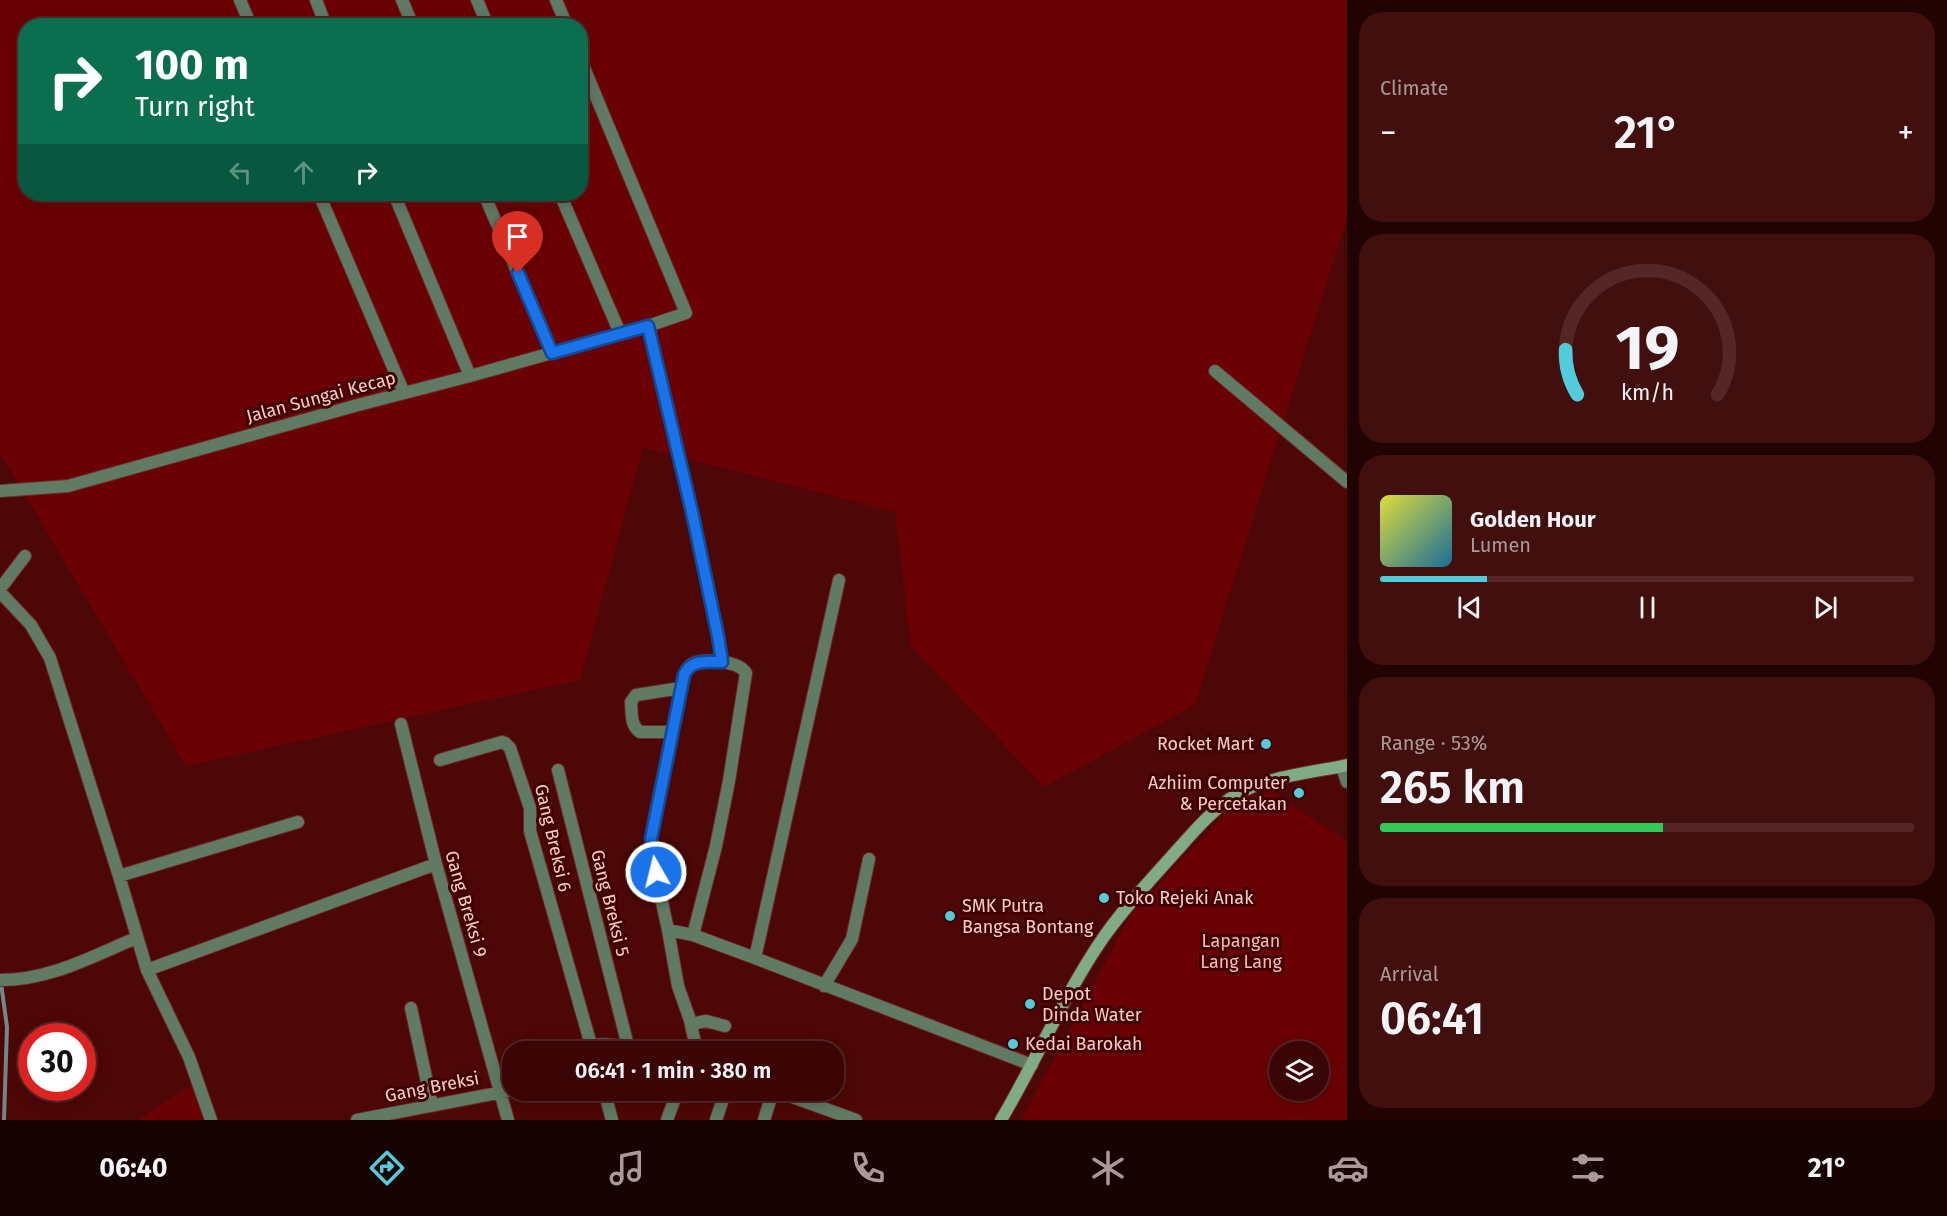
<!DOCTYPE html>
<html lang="en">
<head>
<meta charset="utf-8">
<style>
	:root { --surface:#3a0504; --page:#410f0e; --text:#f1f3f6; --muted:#ab999a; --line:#542626; --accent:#53cbdb }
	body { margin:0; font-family:"Fira Sans",sans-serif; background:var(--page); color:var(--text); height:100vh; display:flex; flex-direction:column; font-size:22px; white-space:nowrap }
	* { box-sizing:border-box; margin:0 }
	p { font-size:20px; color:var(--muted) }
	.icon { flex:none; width:33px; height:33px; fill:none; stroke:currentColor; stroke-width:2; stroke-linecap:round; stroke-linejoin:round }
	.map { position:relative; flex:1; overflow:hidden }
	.panel { display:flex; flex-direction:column; gap:12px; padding:12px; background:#200302; width:600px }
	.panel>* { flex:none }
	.top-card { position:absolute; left:18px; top:18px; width:570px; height:183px; border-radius:24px; box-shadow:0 3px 15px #0003,0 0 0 2px var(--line); background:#0b6e4f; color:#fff; overflow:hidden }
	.tools { position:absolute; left:1269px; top:1041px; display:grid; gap:12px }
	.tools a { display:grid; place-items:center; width:60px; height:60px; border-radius:50%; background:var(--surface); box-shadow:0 3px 15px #0003,0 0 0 2px var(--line); font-size:30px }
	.speed { position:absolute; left:18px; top:1023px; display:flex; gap:12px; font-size:30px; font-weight:700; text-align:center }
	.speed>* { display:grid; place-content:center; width:78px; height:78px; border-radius:50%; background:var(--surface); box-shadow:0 3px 15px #0003,0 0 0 2px var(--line); line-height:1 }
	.speed .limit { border:9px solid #d22; background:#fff; color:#111 }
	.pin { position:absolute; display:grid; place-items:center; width:51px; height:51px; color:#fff; margin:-62px -26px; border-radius:50% 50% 50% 0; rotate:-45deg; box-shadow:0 0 6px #0007 }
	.pin .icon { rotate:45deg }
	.me { position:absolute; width:66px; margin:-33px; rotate:352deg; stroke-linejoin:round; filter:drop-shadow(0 0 4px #0008) }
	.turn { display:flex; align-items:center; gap:21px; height:126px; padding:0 18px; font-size:27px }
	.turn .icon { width:78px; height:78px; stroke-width:2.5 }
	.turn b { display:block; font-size:42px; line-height:51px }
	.lanes { display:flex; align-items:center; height:57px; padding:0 18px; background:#0003; justify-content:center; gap:30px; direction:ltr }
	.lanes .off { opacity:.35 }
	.big { font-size:45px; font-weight:600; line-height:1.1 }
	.panel .widget { flex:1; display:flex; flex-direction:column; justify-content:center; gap:9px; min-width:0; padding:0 21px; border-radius:24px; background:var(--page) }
	.panel .dial { align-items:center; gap:0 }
	.dial svg { height:156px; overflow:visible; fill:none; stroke:var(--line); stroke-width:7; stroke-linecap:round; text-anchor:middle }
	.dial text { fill:var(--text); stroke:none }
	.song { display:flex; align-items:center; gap:18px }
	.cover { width:72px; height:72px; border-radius:9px; background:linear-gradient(135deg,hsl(60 70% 55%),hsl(200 70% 35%)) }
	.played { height:6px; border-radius:3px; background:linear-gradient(90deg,var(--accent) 20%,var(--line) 20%) }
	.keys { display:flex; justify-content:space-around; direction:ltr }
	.heat { display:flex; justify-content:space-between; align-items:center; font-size:33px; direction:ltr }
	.charge { height:9px; border-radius:4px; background:linear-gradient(90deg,#34c759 53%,var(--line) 0) }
	.trip { position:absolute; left:502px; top:1041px; width:342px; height:60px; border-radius:24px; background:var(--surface); box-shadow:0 3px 15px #0003,0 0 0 2px var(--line); font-weight:600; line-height:60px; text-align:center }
	.tab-bar { display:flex; height:96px; justify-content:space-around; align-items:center; background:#170202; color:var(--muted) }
	.tab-bar .icon { width:42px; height:42px }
	.tab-bar .active { color:var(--accent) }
	.tab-bar b { font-size:27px; color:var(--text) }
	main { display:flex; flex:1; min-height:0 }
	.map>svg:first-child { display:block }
	.green { fill:#6a0104; fill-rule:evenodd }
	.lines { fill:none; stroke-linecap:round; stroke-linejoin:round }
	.stream { stroke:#70888c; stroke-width:4 }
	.street-casing { stroke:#6c2b29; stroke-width:14 }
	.secondary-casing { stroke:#6c2b29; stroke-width:14 }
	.street { stroke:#617a64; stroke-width:12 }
	.secondary { stroke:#81aa86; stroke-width:12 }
	.route-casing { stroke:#114b97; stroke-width:15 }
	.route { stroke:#1a73e8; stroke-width:10 }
	.poi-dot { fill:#53cbdb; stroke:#410000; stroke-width:2 }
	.labels { text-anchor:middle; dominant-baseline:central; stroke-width:6; stroke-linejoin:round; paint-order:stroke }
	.street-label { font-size:18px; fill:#f8cdc6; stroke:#410000 }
	.poi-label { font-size:18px; fill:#f8cdc6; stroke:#410000; text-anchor:start }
	.park-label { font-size:18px; fill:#f6bbb2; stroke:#410000 }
</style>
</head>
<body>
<main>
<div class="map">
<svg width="1347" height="1120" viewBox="0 0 1347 1120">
	<rect width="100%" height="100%" fill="#4d0706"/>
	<path class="green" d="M0,0h1347v218l-152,487 -151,82 -133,-141 -16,-134 -252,-64 -63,232 -394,86 -186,-313zM26,26h554v168h-554z
		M1272,791l14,11 61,39v279h-326l111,-207 97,-103 16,-13zM1280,1052h38v38h-38z
		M195,1083l12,37h-69z"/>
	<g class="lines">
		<path class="stream" d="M1,983l6,44 -3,93"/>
		<g class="street-casing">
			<path id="street" d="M240,0l11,26
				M316,0l10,26
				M402,0l11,26
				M477,0l11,26
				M556,0l11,26
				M319,194l85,199
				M394,194l76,182
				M484,194l68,159
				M560,194l60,139
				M648,326l44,186 26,124 4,26
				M1215,371l132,111
				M0,491l68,-5 290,-81 112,-29 178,-50 38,-13 -106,-255
				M0,589l25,-33
				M0,592l31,33 19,33 69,218 28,94 289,-106
				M401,724l35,140 72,256
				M672,732h-32c-10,-7 -8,-19 -9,-30l5,-7 45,-7
				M440,760l62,-18 3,1 5,5 20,60v23l63,221
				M1342,767l5,15
				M558,770l70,276
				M119,876l179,-54
				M668,930l-15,-70 -2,-21 4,-23 29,-141c2,-5 4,-9 8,-11 13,-6 47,-3 54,9l-17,108 -13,65 -23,89
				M755,958l84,-378
				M147,970l42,87 22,63
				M0,980c50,0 91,-23 136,-42
				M824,986l28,-47 17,-80
				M411,1008l21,97
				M691,1024l15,-3 19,5
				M563,1052c27,-11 56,-9 84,0
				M697,1052l-7,-32 -12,-34 -10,-56 25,5 62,23 277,107
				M604,1090l8,30
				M773,1090l83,30
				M357,1120l156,-30
				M667,1120l11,-30
				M716,1120l10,-30
				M764,1120l9,-29"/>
		</g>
		<g class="secondary-casing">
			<path id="secondary" d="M1001,1120c35,-59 62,-123 100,-179 21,-31 46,-57 70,-84 20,-22 40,-47 66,-63 32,-18 74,-21 110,-29"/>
		</g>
		<use href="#street" class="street"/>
		<use href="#secondary" class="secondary"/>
	</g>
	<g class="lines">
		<g class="route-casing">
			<path id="route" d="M518,273l34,80 96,-27 44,186 26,124 4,26c-15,0 -31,-3 -38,13l-33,164 5,33"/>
		</g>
		<use href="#route" class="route"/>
	</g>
	<g class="poi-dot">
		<circle cx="1266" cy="744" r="6"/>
		<circle cx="1299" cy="793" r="6"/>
		<circle cx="1104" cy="898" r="6"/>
		<circle cx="950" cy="916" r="6"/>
		<circle cx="1030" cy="1004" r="6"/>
		<circle cx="1013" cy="1044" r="6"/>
	</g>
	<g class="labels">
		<g class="street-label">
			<text transform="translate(321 397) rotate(-15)">Jalan Sungai Kecap</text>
			<text transform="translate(553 838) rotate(77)">Gang Breksi 6</text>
			<text transform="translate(610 903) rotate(76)">Gang Breksi 5</text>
			<text transform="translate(466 904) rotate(74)">Gang Breksi 9</text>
			<text transform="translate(432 1087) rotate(-11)">Gang Breksi</text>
		</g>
		<g class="poi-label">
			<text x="1254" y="744" text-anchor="end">Rocket Mart</text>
			<text x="1287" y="783" text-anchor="end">Azhiim Computer<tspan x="1287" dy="21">&amp; Percetakan</tspan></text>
			<text x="1116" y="898">Toko Rejeki Anak</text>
			<text x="962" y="906">SMK Putra<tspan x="962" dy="21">Bangsa Bontang</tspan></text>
			<text x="1042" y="994">Depot<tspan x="1042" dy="21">Dinda Water</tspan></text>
			<text x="1025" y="1044">Kedai Barokah</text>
		</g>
		<g class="park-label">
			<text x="1241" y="941">Lapangan<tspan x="1241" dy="21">Lang Lang</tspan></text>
		</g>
	</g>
</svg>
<div class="tools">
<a><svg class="icon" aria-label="layers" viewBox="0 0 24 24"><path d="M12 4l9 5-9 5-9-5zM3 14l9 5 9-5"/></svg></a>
</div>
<div class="speed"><div class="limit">30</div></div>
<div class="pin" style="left:518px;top:273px;background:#d93025"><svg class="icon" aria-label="arrive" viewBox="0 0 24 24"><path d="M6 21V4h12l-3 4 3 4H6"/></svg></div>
<svg class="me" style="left:656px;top:872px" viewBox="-20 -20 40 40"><circle r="17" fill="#1a73e8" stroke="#fff" stroke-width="3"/><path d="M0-11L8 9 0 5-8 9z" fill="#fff"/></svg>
<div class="trip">06:41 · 1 min · 380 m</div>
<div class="top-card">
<div class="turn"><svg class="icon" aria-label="right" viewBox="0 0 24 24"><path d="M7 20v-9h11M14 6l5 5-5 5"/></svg><div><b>100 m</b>Turn right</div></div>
<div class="lanes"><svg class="icon off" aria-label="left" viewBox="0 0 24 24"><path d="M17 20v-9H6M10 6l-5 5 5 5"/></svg><svg class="icon off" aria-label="ahead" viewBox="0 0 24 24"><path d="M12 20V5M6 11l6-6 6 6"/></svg><svg class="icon" aria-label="right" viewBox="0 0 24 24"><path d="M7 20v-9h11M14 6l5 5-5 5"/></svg></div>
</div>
</div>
<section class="panel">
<div class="widget"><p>Climate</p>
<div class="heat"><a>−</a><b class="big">21°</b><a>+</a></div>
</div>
<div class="widget dial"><svg viewBox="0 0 100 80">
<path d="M14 69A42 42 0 1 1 86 69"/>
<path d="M14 69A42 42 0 0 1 8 46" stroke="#53cbdb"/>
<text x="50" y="56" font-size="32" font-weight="700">19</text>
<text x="50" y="72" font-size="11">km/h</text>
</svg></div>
<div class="widget">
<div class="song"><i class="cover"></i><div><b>Golden Hour</b><p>Lumen</p></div></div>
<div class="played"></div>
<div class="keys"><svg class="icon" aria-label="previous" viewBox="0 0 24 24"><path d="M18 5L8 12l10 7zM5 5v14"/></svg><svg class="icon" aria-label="pause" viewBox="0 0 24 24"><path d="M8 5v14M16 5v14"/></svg><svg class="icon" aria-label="next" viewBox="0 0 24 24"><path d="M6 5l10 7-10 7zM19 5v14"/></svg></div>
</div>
<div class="widget"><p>Range · 53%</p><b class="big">265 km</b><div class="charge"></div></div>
<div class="widget"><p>Arrival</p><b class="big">06:41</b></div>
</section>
</main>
<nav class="tab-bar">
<b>06:40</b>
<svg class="icon active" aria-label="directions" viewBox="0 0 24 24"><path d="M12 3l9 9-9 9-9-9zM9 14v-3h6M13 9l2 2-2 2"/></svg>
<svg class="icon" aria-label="music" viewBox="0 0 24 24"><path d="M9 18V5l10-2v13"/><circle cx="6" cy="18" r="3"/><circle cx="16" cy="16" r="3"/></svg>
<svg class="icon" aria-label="phone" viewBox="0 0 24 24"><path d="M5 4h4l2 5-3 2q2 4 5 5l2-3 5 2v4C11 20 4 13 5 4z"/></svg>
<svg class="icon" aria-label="climate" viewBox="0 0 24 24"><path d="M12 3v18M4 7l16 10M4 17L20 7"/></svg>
<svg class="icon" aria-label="car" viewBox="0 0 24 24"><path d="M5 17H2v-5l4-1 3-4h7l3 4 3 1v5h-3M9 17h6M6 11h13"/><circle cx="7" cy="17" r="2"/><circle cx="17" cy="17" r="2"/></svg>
<svg class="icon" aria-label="filters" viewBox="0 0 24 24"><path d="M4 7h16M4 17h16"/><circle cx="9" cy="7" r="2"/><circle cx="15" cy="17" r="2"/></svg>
<b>21°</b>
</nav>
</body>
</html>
